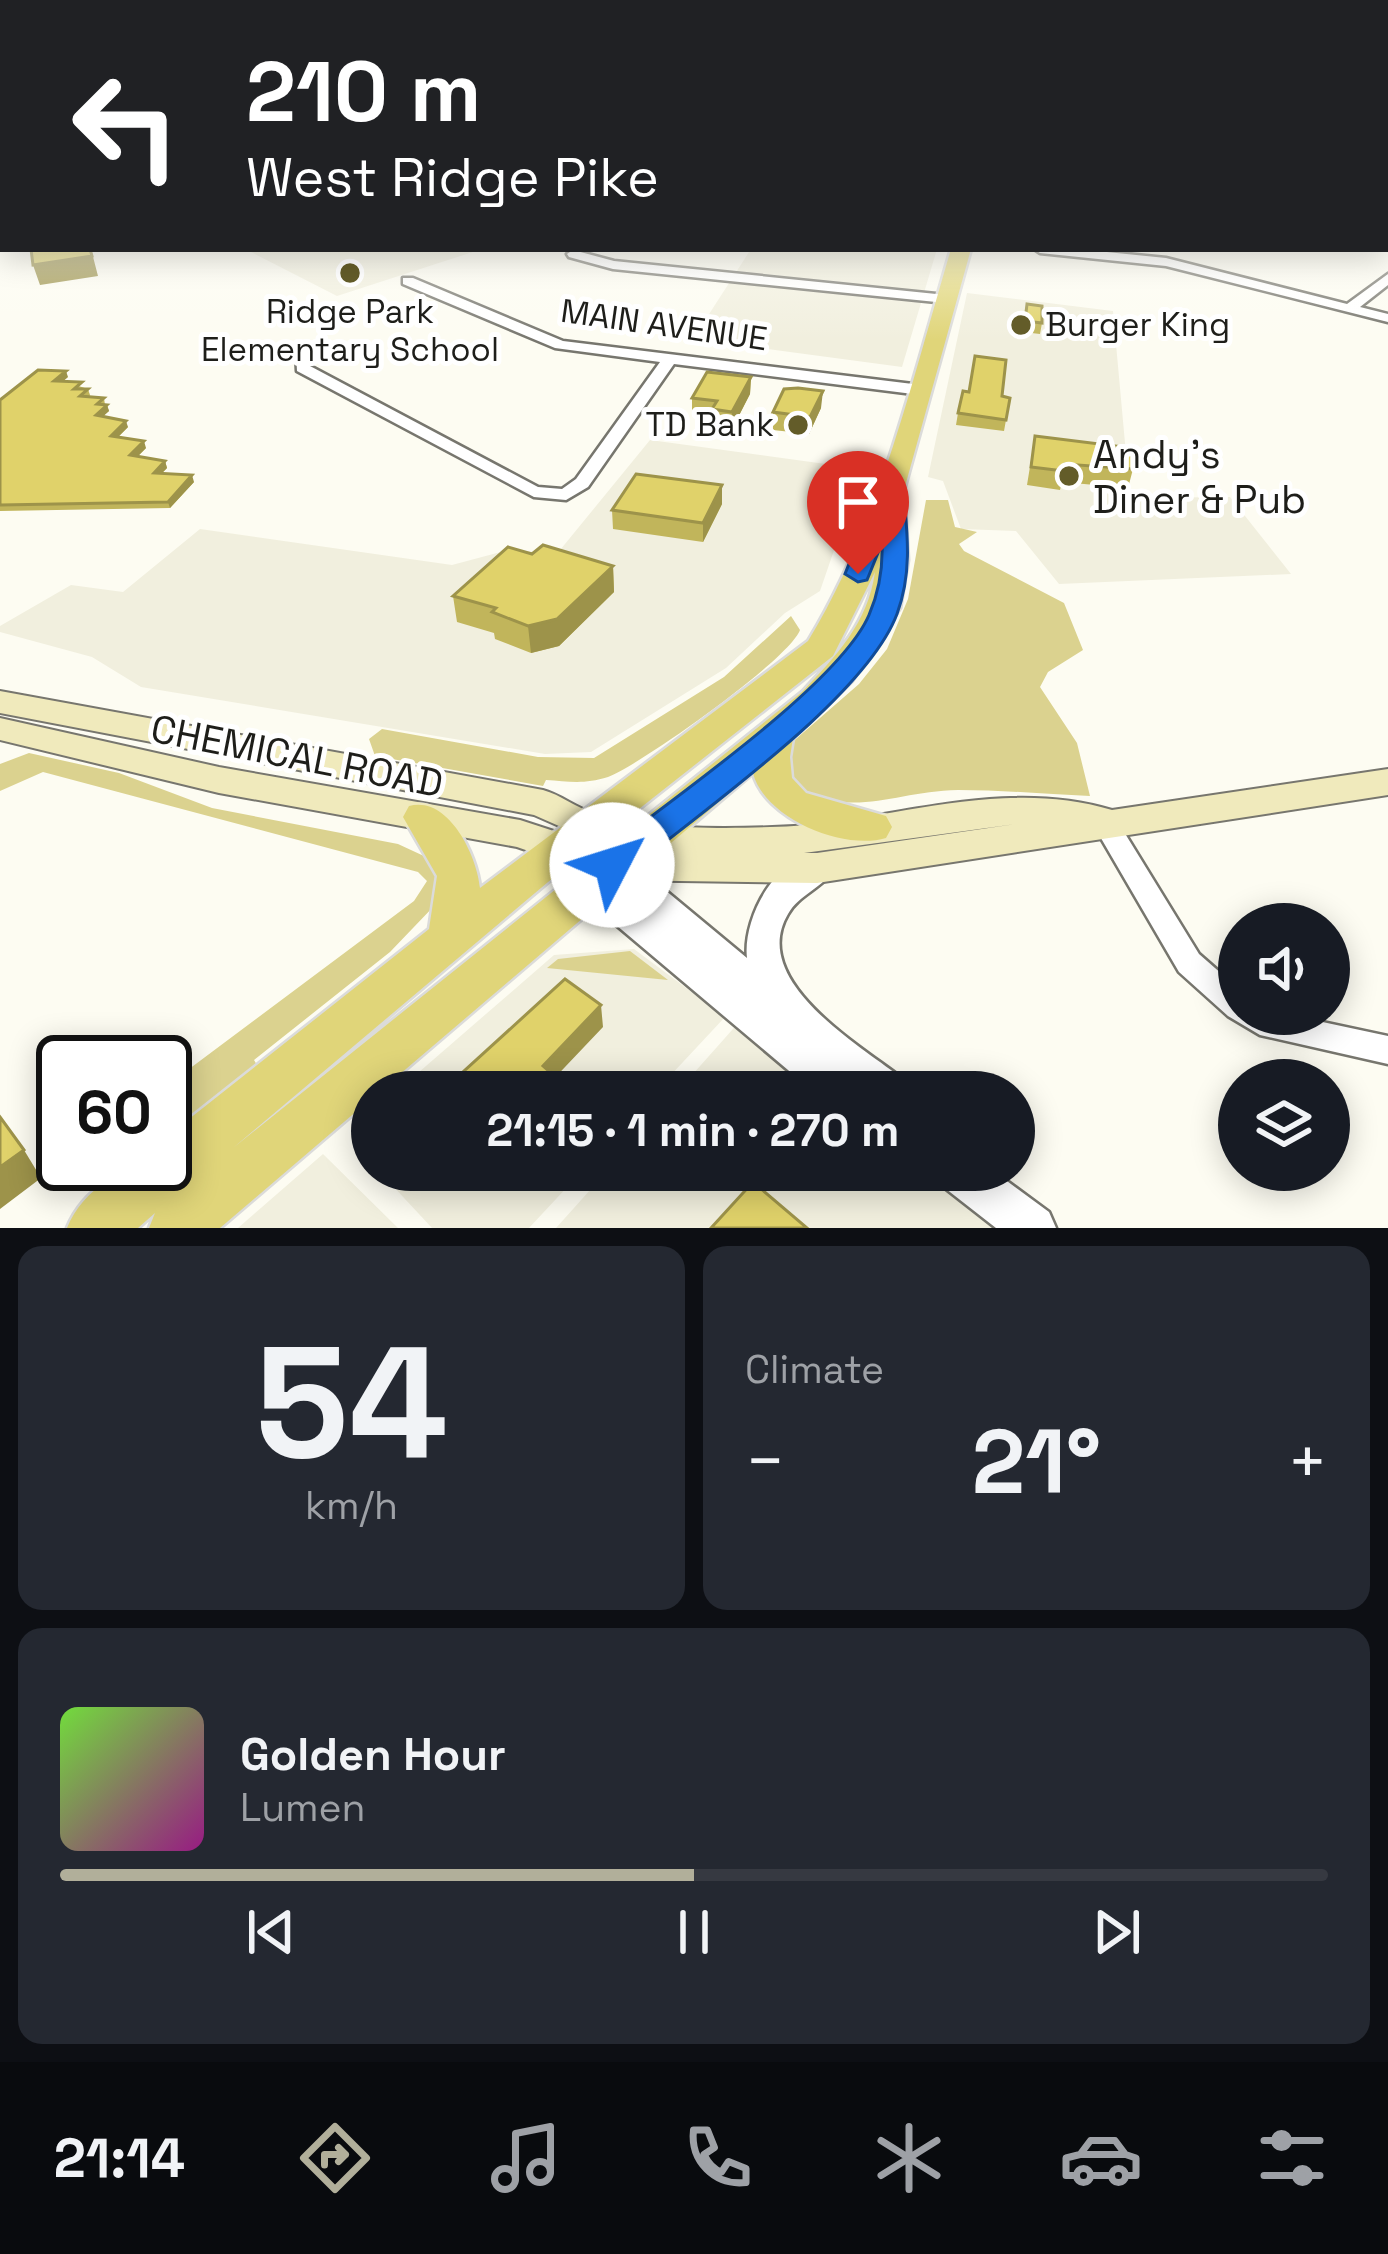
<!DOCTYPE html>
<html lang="en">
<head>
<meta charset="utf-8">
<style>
	:root { --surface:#171b24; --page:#242831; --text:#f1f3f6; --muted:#9ea1a6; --line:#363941; --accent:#b1af9a }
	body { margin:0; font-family:"Space Grotesk",sans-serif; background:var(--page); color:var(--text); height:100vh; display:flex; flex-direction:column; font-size:45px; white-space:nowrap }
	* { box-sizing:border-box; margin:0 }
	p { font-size:39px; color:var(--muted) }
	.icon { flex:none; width:66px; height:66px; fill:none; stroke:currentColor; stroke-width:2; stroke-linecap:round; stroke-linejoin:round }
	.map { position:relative; height:1228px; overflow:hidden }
	.side { display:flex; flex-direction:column; gap:18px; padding:18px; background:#0d0f14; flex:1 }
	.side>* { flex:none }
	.guide { position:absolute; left:0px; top:0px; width:1389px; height:252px; box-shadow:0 6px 30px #0003; background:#202124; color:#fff; overflow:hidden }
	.fabs { position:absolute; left:1218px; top:903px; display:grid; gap:24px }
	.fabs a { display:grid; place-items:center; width:132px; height:132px; border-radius:50%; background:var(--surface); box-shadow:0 6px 30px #0003; font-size:60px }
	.speed { position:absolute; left:36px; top:1035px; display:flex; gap:24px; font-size:60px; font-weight:700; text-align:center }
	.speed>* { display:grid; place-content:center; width:156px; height:156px; border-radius:50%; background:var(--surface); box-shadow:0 6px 30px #0003; line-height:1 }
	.speed .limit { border:6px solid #111; border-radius:18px; background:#fff; color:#111 }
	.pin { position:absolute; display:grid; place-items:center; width:102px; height:102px; color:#fff; margin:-123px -51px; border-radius:50% 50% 50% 0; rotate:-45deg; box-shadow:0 0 12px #0007 }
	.pin .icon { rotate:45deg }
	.me { position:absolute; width:132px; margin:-66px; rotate:50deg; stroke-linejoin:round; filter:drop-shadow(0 0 9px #0008) }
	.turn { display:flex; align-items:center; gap:42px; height:252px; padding:0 48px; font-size:54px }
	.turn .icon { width:156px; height:156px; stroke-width:2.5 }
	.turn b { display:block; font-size:84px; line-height:102px }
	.big { font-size:90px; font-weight:800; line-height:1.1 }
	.side .card { flex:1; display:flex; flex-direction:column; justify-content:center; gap:18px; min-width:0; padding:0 42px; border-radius:24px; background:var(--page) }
	.side .dial { align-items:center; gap:0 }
	.dial b { font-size:156px; line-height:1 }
	.song { display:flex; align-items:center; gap:36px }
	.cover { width:144px; height:144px; border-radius:18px; background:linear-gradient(135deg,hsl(100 70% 55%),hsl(310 70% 35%)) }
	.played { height:12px; border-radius:6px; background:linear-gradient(90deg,var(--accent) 50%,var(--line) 50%) }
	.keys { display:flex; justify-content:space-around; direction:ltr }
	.heat { display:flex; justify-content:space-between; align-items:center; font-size:66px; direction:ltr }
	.side .tiles { flex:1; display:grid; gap:18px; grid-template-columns:1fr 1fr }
	.card:last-child { grid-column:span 2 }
	.trip { position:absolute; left:351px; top:1071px; width:684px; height:120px; border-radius:60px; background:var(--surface); box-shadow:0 6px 30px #0003; font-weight:800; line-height:120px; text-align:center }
	.dock { display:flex; height:192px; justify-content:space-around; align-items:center; background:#090b0e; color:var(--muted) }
	.dock .icon { width:84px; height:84px }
	.dock .selected { color:var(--accent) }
	.dock b { font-size:54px; color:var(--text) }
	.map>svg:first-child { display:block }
	.built { fill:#f1efde }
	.green { fill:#dbd28f }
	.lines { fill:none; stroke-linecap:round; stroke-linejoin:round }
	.minor-casing { stroke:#77766e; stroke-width:5 }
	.tertiary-casing { stroke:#77766e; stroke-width:5 }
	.secondary-casing { stroke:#77766e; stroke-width:4 }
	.primary-casing { stroke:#dbdbda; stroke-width:5 }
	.minor { fill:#fff; fill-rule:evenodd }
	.tertiary { fill:#fff; fill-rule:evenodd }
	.secondary { fill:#f0eabc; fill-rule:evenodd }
	.primary { fill:#e0d579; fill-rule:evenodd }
	.wall { fill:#c1b55b }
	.shaded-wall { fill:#9d934a }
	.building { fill:#e0d26a; stroke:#9d934a; stroke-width:3 }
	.route { fill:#1a73e8; stroke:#114b97; stroke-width:3 }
	.poi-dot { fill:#635c29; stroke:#fff; stroke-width:4.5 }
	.labels { text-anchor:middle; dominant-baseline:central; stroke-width:10; stroke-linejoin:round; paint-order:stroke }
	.far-poi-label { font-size:33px; fill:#1e1e1a; stroke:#fff }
	.far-street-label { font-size:33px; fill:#1e1e1a; stroke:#fff }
	.poi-label { font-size:39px; fill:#1e1e1a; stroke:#fff; text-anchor:start }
	.street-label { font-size:39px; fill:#1e1e1a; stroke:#fff }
</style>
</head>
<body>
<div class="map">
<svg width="1388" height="1228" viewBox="0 0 1388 1228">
	<rect width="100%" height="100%" fill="#fdfcf2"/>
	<path class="built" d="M245,249h237l-145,47z
		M751,249h186l-35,118 -209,-28z
		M967,293l146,18 17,187 100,-1 61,77 -232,10 -43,-53 -55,-2 -18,-48 -15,-4z
		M650,440l212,29 -42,122 -35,22 -59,55 -135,84 -46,2 -404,-67 -49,-30 -92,-25v-6l71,-41 52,7 77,-63 252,36 60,-16 44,6z
		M634,949l91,68 -70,75h-259l158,-137z
		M748,1012l97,80h-168z
		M323,1154l75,74h-160z
		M378,1170h205l-54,58h-97z
		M608,1170h348l77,58h-477z"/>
	<path class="green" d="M926,500h22l7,27 22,5 -18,12 5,7 100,52 19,47 -35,22 -8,15 37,56 13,53c-44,-2 -88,-6 -132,-6 -62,1 -103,29 -164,-2l-9,-35 4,-8 70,-61 28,-35 21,-50z
		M791,616l9,14c-11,30 -160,135 -192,147 -25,8 -41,4 -62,3l-3,6 -168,-30 -6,-17 13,-10 156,28 56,1 130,-81z
		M29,753l90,20 93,35 186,36 41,19 -3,41 -46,48 -136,108 3,5 -92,76v-54l249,-186 13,-20 -9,-9 -375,-100 -43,19v-27z
		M630,951l38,29 -121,-12 11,-9z"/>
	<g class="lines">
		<g class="minor-casing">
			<path id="minor" d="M1034,249h43l89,9 181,46 41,-30v11l-28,22 28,7v8l-222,-56 -126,-13z
				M573,250l41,11 332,34 7,4 -7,4 -333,-34 -44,-12 -2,-3z
				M403,278h10l150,63 358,44 8,5 -8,5 -247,-31 -86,123 -22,13 -32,-3 -237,-126 -1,-19 12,-3 2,17 228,121 24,2 14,-10 84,-117 -105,-14 -152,-64z
				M1104,811l9,3 86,140 40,35v25h46l103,22v28l-128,-29 -32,-19 -49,-44 -88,-151 4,-7z"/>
		</g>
		<g class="tertiary-casing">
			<path id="tertiary" d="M558,837l12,4 25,25 5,-10 12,-4 12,4 123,102c-5,-41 34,-115 82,-99l5,9c-10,20 -35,26 -46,46 -40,67 73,132 115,165l6,13h-95l-237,-200 -36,-42 5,-9z
				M934,1170h58l57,42 7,16h-60l-55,-43z"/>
		</g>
		<g class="secondary-casing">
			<path id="secondary" d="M0,691l543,99c18,5 32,17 50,23 53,18 145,16 201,13 107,-8 211,-48 318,-16l276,-41v26l-571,88 -205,-3 -95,-33 -298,-54 -219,-53v-22l219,49 301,53 92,30 57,1 -76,-10 -59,-26 -534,-102zM1016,824l-199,29h-13z"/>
		</g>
		<g class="primary-casing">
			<path id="primary" d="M951,249h20l-67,241 4,70 -8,48 -48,73 -59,57 -3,19 2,21 14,15 80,23 6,11 -6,11c-43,13 -122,-20 -133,-65l-374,319h-7v6l-152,130h-71l6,-15 -17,15h-71c16,-39 57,-64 98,-64v-26l264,-209 8,-53 -34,-59 6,-11c39,-11 68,49 71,82l328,-247c72,-118 104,-261 143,-392zM875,572c-7,51 -39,84 -73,120l-569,456 340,-287 260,-205z"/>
		</g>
		<use href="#minor" class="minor"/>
		<use href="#tertiary" class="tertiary"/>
		<use href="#secondary" class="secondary"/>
		<use href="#primary" class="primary"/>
	</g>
	<path class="wall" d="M1027,304l15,19 -2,11 -17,-2z
		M68,377l-5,4 25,8 2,6 -1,2 15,1 1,7h2l2,6 -6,5 25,11 -10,10 28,11 -9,9 28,4 2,7 -5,5 32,9 -24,26 -170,3v-111z
		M751,377l-1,17 -18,35 -20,-2v-9l-20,-3v-17z
		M1002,396l8,2 -6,33 -48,-6 2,-12z
		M821,408l-12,26 -36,-4v-18z
		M1035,436l98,33 -5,19 -66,-6 -2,8 -33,-5z
		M722,485v19l-19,38 -90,-13 -1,-19z
		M532,554l81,12 1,26 -55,54 -28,7 -36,-14 -1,-6 -37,-11 -4,-26z
		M424,1170h24l-12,12z"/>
	<path class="shaded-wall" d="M91,249l7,27 -58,9 -7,-20z
		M66,371l2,6 -12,10 -2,-6z
		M751,377l-1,17 -18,35v-17z
		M823,391l-2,17 -12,26 1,-17z
		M107,405l2,6 -11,10 -2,-6z
		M126,421l2,6 -15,15 -2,-6z
		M144,441l2,7 -14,14 -2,-7z
		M165,461l2,7 -11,11 -2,-6z
		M192,475l2,7 -24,26 -2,-6z
		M722,485v19l-19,38v-19z
		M613,566l1,26 -55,54 -28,7 -3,-27z
		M601,1005l2,22 -57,60 -3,-21z
		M24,1150l17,28 -41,31v-42z
		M433,1170h15l-12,12z"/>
	<path class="building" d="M31,249h59l2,7 -59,9z
		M1027,304l15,2v17l-17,-2z
		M975,356l31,4 -4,36 8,2 -4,22 -48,-7 5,-22 6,1z
		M38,370l28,1 -12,10 28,1 -8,7h14l-8,7 24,2 -7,6 10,1 -11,10 30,6 -15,15 33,5 -14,14 35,6 -11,12 38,2 -24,27 -168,3v-105z
		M707,372l44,5 -19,35 -20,-3 5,-8 -25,-3z
		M798,388l25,3 -13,26 -37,-5 11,-23z
		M1035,436l97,12 1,21 -68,-5 -1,7 -33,-4z
		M636,474l86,11 -19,38 -91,-13z
		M543,545l70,21 -56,53 -29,7 -36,-14 4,-4 -43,-12 55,-49 24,7z
		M565,979l36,26 -58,61 30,26h-132z
		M0,1117l24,33 -24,17z
		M753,1182l54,46h-96z"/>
	<linearGradient id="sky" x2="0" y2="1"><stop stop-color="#92aea2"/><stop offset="0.49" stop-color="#fefef9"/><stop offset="1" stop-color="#fefef9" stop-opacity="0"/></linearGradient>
	<rect width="1388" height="340" fill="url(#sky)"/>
	<path class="route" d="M892,479l11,7c4,44 10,85 -6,128 -32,85 -200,200 -273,261h-25l-5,-10 5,-9c66,-52 240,-171 270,-241 10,-23 14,-48 13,-72l-15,37 -9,2 -13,-8 35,-88z"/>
	<g class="poi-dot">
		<circle cx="350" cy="273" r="12"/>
		<circle cx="1021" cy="325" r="12"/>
		<circle cx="798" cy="425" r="12"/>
		<circle cx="1069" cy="476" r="12"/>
	</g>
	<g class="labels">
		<g class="far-poi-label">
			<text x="350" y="312">Ridge Park<tspan x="350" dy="38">Elementary School</tspan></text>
			<text x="1045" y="325" text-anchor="start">Burger King</text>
			<text x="774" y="425" text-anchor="end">TD Bank</text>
		</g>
		<g class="far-street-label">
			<text transform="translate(664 325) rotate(8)">MAIN AVENUE</text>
		</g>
		<g class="poi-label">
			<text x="1093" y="454">Andy's<tspan x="1093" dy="45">Diner &amp; Pub</tspan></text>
		</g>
		<g class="street-label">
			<text transform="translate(297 756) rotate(11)">CHEMICAL ROAD</text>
		</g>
	</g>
</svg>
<div class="fabs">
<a><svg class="icon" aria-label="sound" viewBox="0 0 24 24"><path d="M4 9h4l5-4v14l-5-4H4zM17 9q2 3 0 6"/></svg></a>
<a><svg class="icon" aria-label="layers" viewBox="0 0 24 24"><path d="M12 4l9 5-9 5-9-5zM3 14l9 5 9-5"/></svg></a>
</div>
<div class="speed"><div class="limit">60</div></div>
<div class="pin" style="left:858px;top:574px;background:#d93025"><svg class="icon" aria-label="arrive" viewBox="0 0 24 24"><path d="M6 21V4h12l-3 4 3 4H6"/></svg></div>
<svg class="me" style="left:612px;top:865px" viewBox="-20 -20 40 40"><circle r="19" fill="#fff"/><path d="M0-13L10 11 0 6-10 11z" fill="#1a73e8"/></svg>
<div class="trip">21:15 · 1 min · 270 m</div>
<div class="guide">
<div class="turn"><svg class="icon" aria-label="left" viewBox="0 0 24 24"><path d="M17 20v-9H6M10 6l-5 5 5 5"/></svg><div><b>210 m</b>West Ridge Pike</div></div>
</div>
</div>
<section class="side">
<div class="tiles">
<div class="card dial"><b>54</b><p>km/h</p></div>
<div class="card"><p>Climate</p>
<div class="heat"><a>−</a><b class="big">21°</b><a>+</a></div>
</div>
<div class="card">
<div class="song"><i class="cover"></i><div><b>Golden Hour</b><p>Lumen</p></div></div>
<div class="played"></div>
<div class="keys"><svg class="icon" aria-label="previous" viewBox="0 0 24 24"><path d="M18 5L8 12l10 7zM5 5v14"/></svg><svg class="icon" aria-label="pause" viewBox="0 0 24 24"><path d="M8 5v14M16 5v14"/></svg><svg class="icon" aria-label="next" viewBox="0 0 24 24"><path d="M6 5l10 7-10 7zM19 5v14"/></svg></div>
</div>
</div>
</section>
<nav class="dock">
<b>21:14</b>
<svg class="icon selected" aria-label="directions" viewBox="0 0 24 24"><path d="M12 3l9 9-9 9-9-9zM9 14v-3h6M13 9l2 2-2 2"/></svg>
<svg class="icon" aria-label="music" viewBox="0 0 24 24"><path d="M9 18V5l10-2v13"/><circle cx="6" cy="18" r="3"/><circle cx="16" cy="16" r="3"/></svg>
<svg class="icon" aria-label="phone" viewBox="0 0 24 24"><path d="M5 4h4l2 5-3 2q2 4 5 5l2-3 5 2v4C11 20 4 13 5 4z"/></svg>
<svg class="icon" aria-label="climate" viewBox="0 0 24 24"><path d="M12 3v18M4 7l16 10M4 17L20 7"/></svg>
<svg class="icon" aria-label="car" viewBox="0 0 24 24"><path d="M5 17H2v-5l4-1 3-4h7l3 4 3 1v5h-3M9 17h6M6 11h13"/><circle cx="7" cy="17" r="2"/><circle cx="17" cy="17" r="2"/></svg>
<svg class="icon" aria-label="filters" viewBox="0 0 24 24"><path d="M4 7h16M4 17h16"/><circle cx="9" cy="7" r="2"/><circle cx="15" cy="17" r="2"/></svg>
</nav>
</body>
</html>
